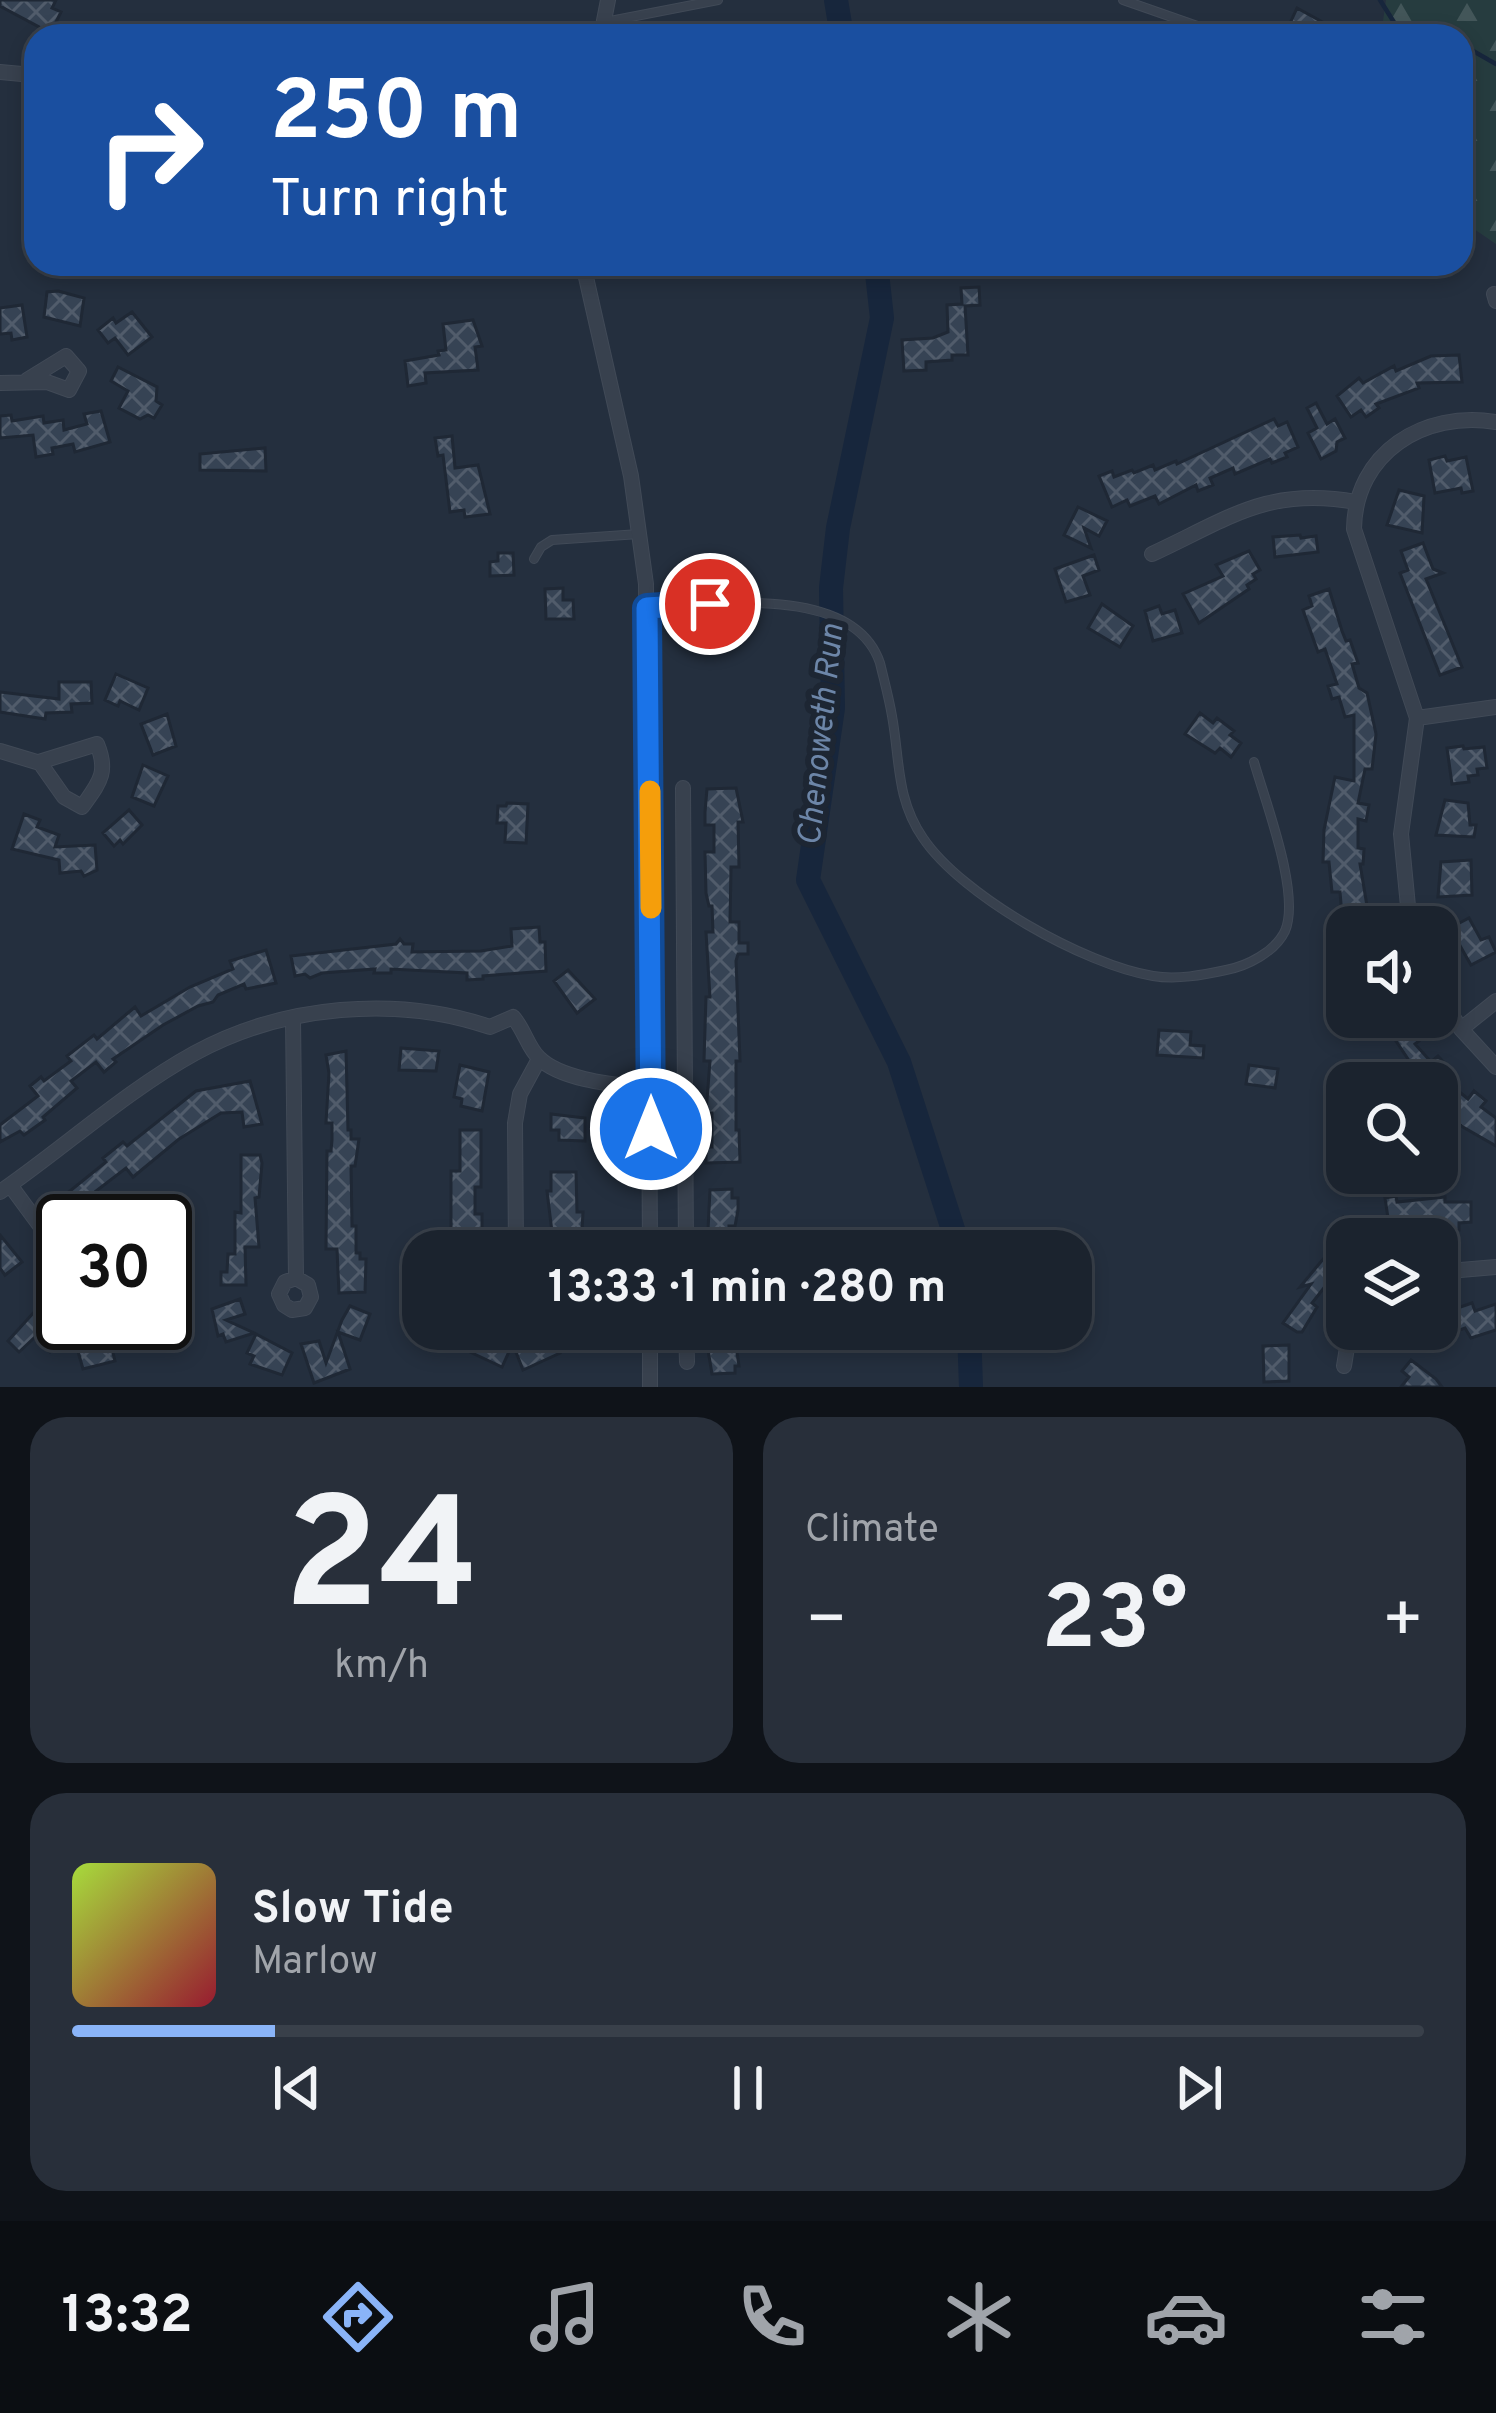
<!DOCTYPE html>
<html lang="en">
<head>
<meta charset="utf-8">
<style>
	:root { --surface:#1b232e; --page:#282f3a; --text:#f1f3f6; --muted:#a0a4aa; --line:#39404a; --accent:#8ab4f8 }
	body { margin:0; font-family:Overpass,sans-serif; background:var(--page); color:var(--text); height:100vh; display:flex; flex-direction:column; font-size:45px; white-space:nowrap }
	* { box-sizing:border-box; margin:0 }
	p { font-size:39px; color:var(--muted) }
	.icon { flex:none; width:66px; height:66px; fill:none; stroke:currentColor; stroke-width:2; stroke-linecap:round; stroke-linejoin:round }
	.map { position:relative; height:1387px; overflow:hidden }
	.panel { display:flex; flex-direction:column; gap:30px; padding:30px; background:#0f1319; flex:1 }
	.panel>* { flex:none }
	.banner { position:absolute; left:24px; top:24px; width:1449px; height:252px; border-radius:36px; box-shadow:0 6px 18px #0003,0 0 0 3px var(--line); background:#1a4fa0; color:#fff; overflow:hidden }
	.fabs { position:absolute; left:1326px; top:906px; display:grid; gap:24px }
	.fabs a { display:grid; place-items:center; width:132px; height:132px; border-radius:24px; background:var(--surface); box-shadow:0 6px 18px #0003,0 0 0 3px var(--line); font-size:60px }
	.speed { position:absolute; left:36px; top:1194px; display:flex; gap:24px; font-size:60px; font-weight:700; text-align:center }
	.speed>* { display:grid; place-content:center; width:156px; height:156px; border-radius:50%; background:var(--surface); box-shadow:0 6px 18px #0003,0 0 0 3px var(--line); line-height:1 }
	.speed .limit { border:6px solid #111; border-radius:18px; background:#fff; color:#111 }
	.pin { position:absolute; display:grid; place-items:center; width:102px; height:102px; color:#fff; margin:-51px; border:6px solid #fff; border-radius:50%; box-shadow:0 3px 12px #0007 }
	.me { position:absolute; width:132px; margin:-66px; rotate:0deg; stroke-linejoin:round; filter:drop-shadow(0 0 9px #0008) }
	.turn { display:flex; align-items:center; gap:42px; height:252px; padding:0 48px; font-size:54px }
	.turn .icon { width:156px; height:156px; stroke-width:2.5 }
	.turn b { display:block; font-size:84px; line-height:102px }
	.big { font-size:90px; font-weight:700; line-height:1.1 }
	.panel .card { flex:1; display:flex; flex-direction:column; justify-content:center; gap:18px; min-width:0; padding:0 42px; border-radius:36px; background:var(--page) }
	.panel .dial { align-items:center; gap:0 }
	.dial b { font-size:156px; line-height:1 }
	.song { display:flex; align-items:center; gap:36px }
	.cover { width:144px; height:144px; border-radius:18px; background:linear-gradient(135deg,hsl(80 70% 55%),hsl(350 70% 35%)) }
	.played { height:12px; border-radius:6px; background:linear-gradient(90deg,var(--accent) 15%,var(--line) 15%) }
	.keys { display:flex; justify-content:space-around; direction:ltr }
	.heat { display:flex; justify-content:space-between; align-items:center; font-size:66px; direction:ltr }
	.panel .tiles { flex:1; display:grid; gap:30px; grid-template-columns:1fr 1fr }
	.card:last-child { grid-column:span 2 }
	.trip { position:absolute; left:402px; top:1230px; width:690px; height:120px; border-radius:36px; background:var(--surface); box-shadow:0 6px 18px #0003,0 0 0 3px var(--line); font-weight:700; line-height:120px; text-align:center }
	.tabs { display:flex; height:192px; justify-content:space-around; align-items:center; background:#0b0e12; color:var(--muted) }
	.tabs .icon { width:84px; height:84px }
	.tabs .on { color:var(--accent) }
	.tabs b { font-size:54px; color:var(--text) }
	.map>svg:first-child { display:block }
	.forest { fill:url(#forest-firs) }
	.lines { fill:none; stroke-linecap:round; stroke-linejoin:round }
	.stream { stroke:#17263c; stroke-width:4.5 }
	.river { stroke:#17263c; stroke-width:24 }
	.building { fill:url(#building-cross-hatch); stroke:#1f2835; stroke-width:3 }
	.service-casing { stroke:#414a57; stroke-width:10 }
	.minor-casing { stroke:#414a57; stroke-width:16 }
	.service { stroke:#38414e; stroke-width:8 }
	.minor { stroke:#38414e; stroke-width:14 }
	.route-casing { stroke:#114b97; stroke-width:30 }
	.route { stroke:#1a73e8; stroke-width:21 }
	.slow { stroke:#f59e0b; stroke-width:21 }
	.labels { text-anchor:middle; dominant-baseline:central; stroke-width:12; stroke-linejoin:round; paint-order:stroke }
	.water-label { font-size:33px; font-style:italic; fill:#6d86a8; stroke:#1d2633 }
</style>
</head>
<body>
<div class="map">
<svg width="1496" height="1387" viewBox="0 0 1496 1387">
	<defs>
		<pattern id="forest-firs" width="22" height="20" patternUnits="userSpaceOnUse" patternTransform="scale(3)"><rect width="22" height="20" fill="#263c3f"/><path d="M5 1l3.5 6h-7zM16 11l3.5 6h-7z" fill="#435659"/></pattern>
		<pattern id="building-cross-hatch" width="8" height="8" patternUnits="userSpaceOnUse" patternTransform="scale(3)"><rect width="8" height="8" fill="#364354"/><path d="M0 0l8 8M0 8l8-8" fill="none" stroke="#515c6b"/></pattern>
	</defs>
	<rect width="100%" height="100%" fill="#242f3e"/>
	<path class="forest" d="M1386,0h110v244l-35,-24v-184h-80z"/>
	<g class="lines">
		<path class="stream" d="M1380,0l17,27h25l24,9
			M1461,44l35,20"/>
		<path class="river" d="M836,0l6,36
			M876,264l6,54 -44,210 -7,60 2,120 -25,172 91,182 61,189
			M969,1329l2,58"/>
	</g>
	<path class="building" d="M0,0h56l-4,8 9,4 -12,24h-10v-9l-39,-21z
		M1297,8l27,15 -6,13h-18l-13,-6z
		M979,287l1,18 -15,1 3,49h-16v5l-26,2v8l-22,1 -2,-31 31,-2 15,-6 -1,-27 15,-1 -1,-16z
		M58,291l26,7 -4,28 -36,-9 3,-25z
		M22,305l5,32 -15,3 -1,-7 -11,1v-26z
		M132,312l20,25 -24,18 -13,-17 -7,5 -10,-13 15,-12 3,5z
		M473,320l9,26 -7,1 3,23 -53,3 1,10 -18,3 -3,-25 34,-6 -1,-4 8,-1 -3,-26z
		M1459,355l3,27 -45,1 2,5 -43,16 3,4 -13,9 -5,-7 -10,7 -14,-21 22,-18 4,5 31,-17 2,5 35,-15z
		M118,367l39,20 -1,14 6,4 -8,13 -6,-3 -8,4 -21,-11 9,-17 -17,-10z
		M1316,403l11,21 8,-5 10,19 -8,4 -1,9 -15,8 -13,-26 9,-5 -10,-20z
		M101,411l9,31 -35,10 -2,-8 -21,4 1,6 -17,3 -3,-22 -33,3v-22l11,-1 1,6 31,-5 1,7 19,-3 1,10 23,-6 -3,-10z
		M1274,419l4,7 9,-4 11,25 -13,6 2,4 -15,6 -2,-4 -35,15 -2,-6 -23,10 3,7 -15,6 -2,-6 -37,19 -4,-8 -25,10 -3,-6 -15,7 -13,-31 13,-5 2,6 18,-7 2,3 19,-8 2,5 21,-9 1,3z
		M452,436l3,32 23,-3 12,49 -25,3 -1,-7 -14,2 -7,-57 -5,1 -3,-18z
		M265,448l1,23 -66,-1v-16z
		M1445,456l2,5 19,-4 7,34 -11,2 -1,-5 -26,5 -6,-33z
		M1399,490l25,6 -2,37 -35,-8z
		M1078,507l29,14 -8,15 -15,-8 7,20 -27,-13z
		M1300,535l1,3 15,-2 2,16 -43,5 -2,-20z
		M1423,543l10,26 10,4 -17,6 36,88 -22,8 -40,-102 8,-3 -7,-19z
		M1249,551l11,19 -7,4 3,5 -9,6 2,4 -50,34 -16,-29 40,-18 -7,-11z
		M498,553h15l1,22 -24,1v-14l8,-1z
		M1094,555l5,15 -16,6 7,19 -24,7 -11,-33z
		M563,588v12h10l1,19h-28l-1,-30z
		M1329,589l13,42 4,10 4,-1 8,23 -6,1 7,24 8,5 9,41 -4,35h-7l-7,34 11,2 -3,16 -8,-2v29l6,1 -1,15h-3l8,48 -12,1 4,14h-17l-3,-35h-8l-3,-30h-6l1,-32 11,-53 19,4v-66l-9,2 -6,-20 -7,2 -4,-13 9,-2 -12,-35 -7,3 -15,-42 9,-4 -3,-10z
		M1102,604l31,22 -13,21 -32,-19z
		M1159,606l3,8 13,-4 7,23 -29,8 -8,-30z
		M116,674l32,14 -9,22 -19,-9 -2,5 -13,-6z
		M59,682h32l1,21 -21,1 1,8 -26,1 -1,6 -45,-7v-20l59,7z
		M1200,713l13,10 4,-5 17,13 -4,4 11,8 -10,14 -11,-9 -5,5 -30,-19z
		M167,714l9,32 -23,9 -12,-31z
		M1463,746l1,3 20,-2 3,21 -10,1 1,6 -10,1 1,6 -17,2 -5,-36z
		M143,765l25,11 -14,30 -22,-9z
		M736,788l7,34h-5l1,45h-8l-1,55h9v21h9v11h-10l-2,7 4,100h-4v69h3l1,32 -34,1v-16h6v-34h-6l4,-52h-6l2,-64h4l-4,-65h7l-1,-26h-3l-3,-13 -1,-41h9v-27h-9v-13l2,-23z
		M1445,800l23,3 2,22h6l-2,12 -38,-2z
		M507,803l21,1 -2,39 -21,-1 1,-19h-9l1,-17h8z
		M129,810l13,15 -19,19 -3,-4 -6,6 -11,-13z
		M24,814l16,6 -3,7 22,8 -4,12 40,-2 2,25 -13,6 -3,-5 -21,2 -1,-13 -47,-11z
		M1471,860l1,35 -34,2 3,-35z
		M1469,918l12,22 8,-3 7,15 -25,13 -21,-37z
		M539,927l1,15h5l1,29 -63,5v3l-16,1v-7l-76,-4v4h-17l1,-4 -53,4 -12,5 -5,-4 -10,2 -4,-20 105,-12 4,-5 4,5h9l-1,8 69,-1 31,-5 -1,-17z
		M266,950l10,33 -30,6 -2,-5 -26,11 -5,7 -15,4 -35,19 -50,34 3,3 -12,10 -8,-10 -25,19 6,7 -34,29 2,3 -21,15 -4,-4 -20,11v-17l38,-29 -8,-10 11,-9 3,4 27,-20 -4,-5 27,-21 3,4 38,-32 6,9 49,-29 43,-18 -3,-8z
		M568,970l27,29 -18,14 -23,-32z
		M1380,1017h27l12,24 -4,3 16,18 7,-6 11,12 -9,8 8,7h-60l22,-21z
		M1159,1030l32,2 -1,13 14,1 -1,12 -46,-3z
		M401,1048l38,3 -3,20 -37,-1z
		M346,1051l2,79h3v9h8l-4,27h-4l1,60h4v27h4v6h6l-1,33 -26,1 -2,-44h-11l1,-98h4l1,-11v-17h-6l3,-50 -3,-18z
		M460,1065l29,7 -7,39 -21,-5 1,-7 -8,-2z
		M1249,1065l29,4 -3,19 -29,-4z
		M250,1081l12,43 -18,3 -2,-15 -21,1 -42,26 -46,38 -7,-9 -30,23 10,13 -6,4 6,8 -7,5h-21l-14,-19 4,-3 -3,-4 41,-33 -3,-4 20,-16 4,4 69,-55z
		M1451,1085l17,14 6,-8 12,10 -5,6 15,11v28l-33,-19 -26,-24z
		M551,1114l34,4v23l-26,-1v-10h-8z
		M460,1130h21v57h-6v27h7v15h-6v17l-31,1v-12h6v-64h9z
		M241,1155h19l2,8 -3,34 -4,1 4,49h-14l1,38h-25v-13h6l1,-18h7v-42l6,1z
		M551,1172h25l1,40h6l-2,34 -34,1v-15h5l-5,-41h4z
		M732,1189v9h6v12l-3,16h-6l1,25h-23l3,-61z
		M1396,1196l1,6 48,-5v5h26v20l-12,1v7l-11,2 -40,2 -1,-6 -17,3 -5,-33z
		M1343,1217l10,15 9,-6 8,13h-23v20l-18,12 5,4 -22,28 5,4 -15,25h-5l-14,-9 28,-39 -11,3 39,-47 -9,-14z
		M0,1235l22,27 -17,13 -5,-7z
		M240,1299l5,15 -19,6 28,13 -28,9 -3,-8 -5,2 -6,-27z
		M1472,1303l3,8 21,-7v26l-25,8 -6,-10 -49,17 -6,-16h27v-14z
		M350,1306l20,8 -10,26 -22,-8 12,37 -36,14 -13,-39 18,-3 7,22 16,-43z
		M36,1310l26,30 -12,12 -15,-15 -16,15 -11,-11z
		M256,1334l36,19 -10,22 -32,-11 4,-8 -7,-3z
		M491,1336l21,9 -10,22 -34,-16 11,-14 10,4z
		M553,1336l7,17 -37,17 -7,-18z
		M706,1338h29l4,28h-4v7l-23,1z
		M110,1341l5,20 -32,8 -6,-21z
		M1289,1345v36l-25,1 -1,-36z
		M1411,1360l25,19 6,8h-41l8,-10 -7,-6z"/>
	<g class="lines">
		<g class="service-casing">
			<path id="service" d="M1123,0l103,36
				M605,22l113,-22
				M534,559l7,-12 11,-7 87,-6
				M647,607c67,-2 206,-24 233,56 4,17 9,35 12,53 8,44 4,83 31,122 39,58 162,127 230,138 24,4 50,-1 73,-6 21,-4 49,-18 59,-39 16,-37 -20,-130 -31,-169"/>
		</g>
		<g class="minor-casing">
			<path id="minor" d="M601,36l7,-36
				M0,72l22,2
				M583,264l48,212 15,108 4,667
				M1494,294l2,7
				M0,383l47,-1 22,8 10,-19 -13,-15 -39,24
				M1152,554c76,-35 116,-68 204,-52
				M1417,718l79,-11
				M0,751l40,12 24,34 18,10c17,-24 27,-34 15,-63l-58,18
				M683,788l3,463
				M1410,927l-9,-93 16,-116 -63,-189c1,-76 70,-119 142,-107
				M1437,993l24,36 35,38
				M293,1018l3,260 -11,4 -6,12 5,11 8,5 13,-2 6,-11 -3,-12 -12,-7
				M1461,1029l35,-28
				M10,1185l53,72
				M0,1192c65,-45 126,-101 195,-139 88,-48 202,-58 295,-26l23,-10c11,12 15,31 26,41 23,23 81,27 112,31
				M516,1251l-1,-128 5,-29 19,-35
				M1437,1272l59,-5
				M686,1329l1,33
				M1344,1366l6,-37
				M650,1387v-58"/>
		</g>
		<use href="#service" class="service"/>
		<use href="#minor" class="minor"/>
	</g>
	<g class="lines">
		<g class="route-casing">
			<path id="route" d="M651,1129l-4,-521 63,-4"/>
		</g>
		<use href="#route" class="route"/>
		<path class="slow" d="M650,791l1,117"/>
	</g>
	<g class="labels">
		<g class="water-label">
			<text transform="translate(823 735) rotate(-84)">Chenoweth Run</text>
		</g>
	</g>
</svg>
<div class="fabs">
<a><svg class="icon" aria-label="sound" viewBox="0 0 24 24"><path d="M4 9h4l5-4v14l-5-4H4zM17 9q2 3 0 6"/></svg></a>
<a><svg class="icon" aria-label="search" viewBox="0 0 24 24"><circle cx="10" cy="10" r="6"/><path d="M15 15l6 6"/></svg></a>
<a><svg class="icon" aria-label="layers" viewBox="0 0 24 24"><path d="M12 4l9 5-9 5-9-5zM3 14l9 5 9-5"/></svg></a>
</div>
<div class="speed"><div class="limit">30</div></div>
<div class="pin" style="left:710px;top:604px;background:#d93025"><svg class="icon" aria-label="arrive" viewBox="0 0 24 24"><path d="M6 21V4h12l-3 4 3 4H6"/></svg></div>
<svg class="me" style="left:651px;top:1129px" viewBox="-20 -20 40 40"><circle r="17" fill="#1a73e8" stroke="#fff" stroke-width="3"/><path d="M0-11L8 9 0 5-8 9z" fill="#fff"/></svg>
<div class="trip">13:33 · 1 min · 280 m</div>
<div class="banner">
<div class="turn"><svg class="icon" aria-label="right" viewBox="0 0 24 24"><path d="M7 20v-9h11M14 6l5 5-5 5"/></svg><div><b>250 m</b>Turn right</div></div>
</div>
</div>
<section class="panel">
<div class="tiles">
<div class="card dial"><b>24</b><p>km/h</p></div>
<div class="card"><p>Climate</p>
<div class="heat"><a>−</a><b class="big">23°</b><a>+</a></div>
</div>
<div class="card">
<div class="song"><i class="cover"></i><div><b>Slow Tide</b><p>Marlow</p></div></div>
<div class="played"></div>
<div class="keys"><svg class="icon" aria-label="previous" viewBox="0 0 24 24"><path d="M18 5L8 12l10 7zM5 5v14"/></svg><svg class="icon" aria-label="pause" viewBox="0 0 24 24"><path d="M8 5v14M16 5v14"/></svg><svg class="icon" aria-label="next" viewBox="0 0 24 24"><path d="M6 5l10 7-10 7zM19 5v14"/></svg></div>
</div>
</div>
</section>
<nav class="tabs">
<b>13:32</b>
<svg class="icon on" aria-label="directions" viewBox="0 0 24 24"><path d="M12 3l9 9-9 9-9-9zM9 14v-3h6M13 9l2 2-2 2"/></svg>
<svg class="icon" aria-label="music" viewBox="0 0 24 24"><path d="M9 18V5l10-2v13"/><circle cx="6" cy="18" r="3"/><circle cx="16" cy="16" r="3"/></svg>
<svg class="icon" aria-label="phone" viewBox="0 0 24 24"><path d="M5 4h4l2 5-3 2q2 4 5 5l2-3 5 2v4C11 20 4 13 5 4z"/></svg>
<svg class="icon" aria-label="climate" viewBox="0 0 24 24"><path d="M12 3v18M4 7l16 10M4 17L20 7"/></svg>
<svg class="icon" aria-label="car" viewBox="0 0 24 24"><path d="M5 17H2v-5l4-1 3-4h7l3 4 3 1v5h-3M9 17h6M6 11h13"/><circle cx="7" cy="17" r="2"/><circle cx="17" cy="17" r="2"/></svg>
<svg class="icon" aria-label="filters" viewBox="0 0 24 24"><path d="M4 7h16M4 17h16"/><circle cx="9" cy="7" r="2"/><circle cx="15" cy="17" r="2"/></svg>
</nav>
</body>
</html>
